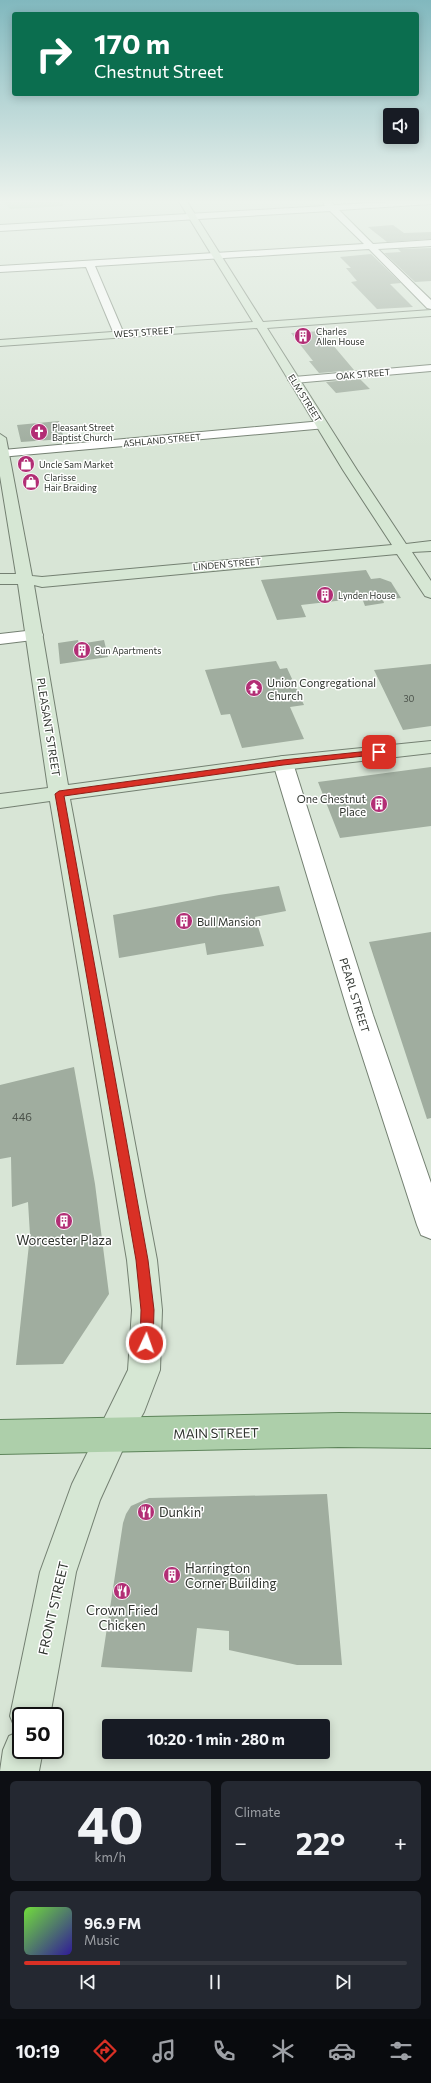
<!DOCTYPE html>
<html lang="en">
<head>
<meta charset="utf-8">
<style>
	:root { --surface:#171b24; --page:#242831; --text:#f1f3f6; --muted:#9ea1a6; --line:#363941; --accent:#d93025 }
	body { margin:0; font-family:Commissioner,sans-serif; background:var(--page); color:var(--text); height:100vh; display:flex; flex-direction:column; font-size:15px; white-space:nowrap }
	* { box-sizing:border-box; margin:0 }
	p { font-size:13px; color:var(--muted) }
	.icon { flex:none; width:22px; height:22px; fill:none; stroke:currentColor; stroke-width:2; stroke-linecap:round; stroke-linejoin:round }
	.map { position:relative; height:1771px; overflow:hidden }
	.panel { display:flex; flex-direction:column; gap:10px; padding:10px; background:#0d0f14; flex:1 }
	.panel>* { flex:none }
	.hud { position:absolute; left:12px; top:12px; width:407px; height:84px; border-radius:4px; box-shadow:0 2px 10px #0003; background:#0b6e4f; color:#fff; overflow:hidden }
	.controls { position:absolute; left:383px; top:108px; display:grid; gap:8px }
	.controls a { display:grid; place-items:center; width:36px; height:36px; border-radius:4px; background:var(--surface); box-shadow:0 2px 10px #0003; font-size:20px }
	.speed { position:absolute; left:12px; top:1707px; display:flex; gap:8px; font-size:20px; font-weight:700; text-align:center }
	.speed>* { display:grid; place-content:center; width:52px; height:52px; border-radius:50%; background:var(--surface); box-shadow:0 2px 10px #0003; line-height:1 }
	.speed .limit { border:2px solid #111; border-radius:6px; background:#fff; color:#111 }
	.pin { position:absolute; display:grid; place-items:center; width:34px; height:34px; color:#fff; margin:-17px; border-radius:8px; box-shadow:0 2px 6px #0006 }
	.me { position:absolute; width:44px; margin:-22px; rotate:3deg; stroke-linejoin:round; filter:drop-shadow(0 0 3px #0008) }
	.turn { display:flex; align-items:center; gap:14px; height:84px; padding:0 16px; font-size:18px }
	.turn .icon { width:52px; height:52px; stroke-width:2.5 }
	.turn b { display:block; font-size:28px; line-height:34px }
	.big { font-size:30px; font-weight:700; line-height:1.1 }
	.panel .card { flex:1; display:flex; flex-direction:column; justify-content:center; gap:6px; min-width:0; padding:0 14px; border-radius:6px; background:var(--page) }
	.panel .dial { align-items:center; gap:0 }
	.dial b { font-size:52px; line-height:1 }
	.song { display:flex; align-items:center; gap:12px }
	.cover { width:48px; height:48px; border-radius:6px; background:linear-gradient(135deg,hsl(100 70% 55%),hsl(250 70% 35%)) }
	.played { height:4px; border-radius:2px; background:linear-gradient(90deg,var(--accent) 25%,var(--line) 25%) }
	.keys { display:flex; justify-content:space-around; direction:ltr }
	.heat { display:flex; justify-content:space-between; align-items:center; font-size:22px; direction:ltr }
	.panel .tiles { flex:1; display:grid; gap:10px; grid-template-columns:1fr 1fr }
	.card:last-child { grid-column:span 2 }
	.trip { position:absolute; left:102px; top:1719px; width:228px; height:40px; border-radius:4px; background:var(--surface); box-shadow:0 2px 10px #0003; font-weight:700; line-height:40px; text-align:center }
	.tabs { display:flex; height:64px; justify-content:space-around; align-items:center; background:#090b0e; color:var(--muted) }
	.tabs .icon { width:28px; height:28px }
	.tabs .on { color:var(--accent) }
	.tabs b { font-size:18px; color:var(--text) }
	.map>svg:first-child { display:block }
	.green { fill:#a1ca9c }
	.building { fill:#a0ad9f }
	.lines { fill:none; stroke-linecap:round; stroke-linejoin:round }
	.street-casing { stroke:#748072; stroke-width:2 }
	.secondary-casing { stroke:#748072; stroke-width:2 }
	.primary-casing { stroke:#5d845a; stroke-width:2 }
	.street { fill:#fff; fill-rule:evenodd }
	.secondary { fill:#d6e7d4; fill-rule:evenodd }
	.primary { fill:#adcfaa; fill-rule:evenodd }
	.route { fill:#d93025; stroke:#8d1f18 }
	.labels { text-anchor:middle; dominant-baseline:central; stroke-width:3; stroke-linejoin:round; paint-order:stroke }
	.far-poi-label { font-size:9px; fill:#2f342e; stroke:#fff; text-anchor:start }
	.far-street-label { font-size:9px; fill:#2f342e; stroke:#fff }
	.number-label { font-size:9px; fill:#4b524a }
	.poi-label { font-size:11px; fill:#2f342e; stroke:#fff; text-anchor:start }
	.street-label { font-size:11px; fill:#2f342e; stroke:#fff }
	.near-number-label { font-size:11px; fill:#4b524a }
	.near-poi-label { font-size:13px; fill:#2f342e; stroke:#fff }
	.near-street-label { font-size:13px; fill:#2f342e; stroke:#fff }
</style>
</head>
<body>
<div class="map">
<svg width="431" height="1771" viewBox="0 0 431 1771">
	<rect width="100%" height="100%" fill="#d8e5d6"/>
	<path class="green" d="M2,200h60l1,6 -53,3z"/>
	<path class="building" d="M393,225l11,8 27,-1v7l-44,3 -19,-15z
		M431,248v33l-16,1 -31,-29 17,-1 -3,-3z
		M371,254l30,29 -11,1 23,23 -36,2 -26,-27 6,-1 -11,-13h5l-11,-11z
		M321,331l33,39 -35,3 -10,-12h4l-22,-28z
		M360,379l10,10 -34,4 -10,-11z
		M59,421l5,18 -43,3 -4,-17z
		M366,570l5,9 9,-1 11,4 10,16 -18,2 1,3 -19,3 -3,-8 -61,7 5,12 -29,3 -16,-40z
		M78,640l1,4 25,-4 4,17 -48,7 -2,-21z
		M276,661l4,8 7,-1 17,37 -14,2 14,32 -62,9 -12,-34 -9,1 -16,-45z
		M431,664v62l-28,4 -29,-60z
		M431,767v59l-91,12 -22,-56z
		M279,886l7,25 -31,6 9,29 -57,9 -2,-12 -86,15 -6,-43 106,-20z
		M431,932v186l-4,1 -58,-177z
		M74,1067l21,117 14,110 -46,70 -47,1 14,-130 -2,-33 -16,5 -1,-50 -11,2v-74z
		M327,1494l15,171h-45l-68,-15v-19l-32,-3 -5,44 -91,-5 22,-144 3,-9 5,-8 18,-8z"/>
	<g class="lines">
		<g class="street-casing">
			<path id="street" d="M322,200h7l5,5 97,-5v4l-92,6 34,34 58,-4v6l-53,3 53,51v9l-4,-1 -58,-59 -274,17 29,68 -5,3 -5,-3 -28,-67 -86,5v-6l364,-22 -34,-33 -330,20v-6l325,-19z
				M431,365v6l-137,12 -6,-3 6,-3z
				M322,421l6,4 -2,3 -326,29v-6l3,-1z
				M35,630l6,1 2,4 -2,4 -41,5v-10z
				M283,756l7,2 3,5 80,252 58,168v56l-10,-4 -4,-10 -68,-210 -76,-252 3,-5z"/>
		</g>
		<g class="secondary-casing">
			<path id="secondary" d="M178,200h8l77,122 168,-12v6l-164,12 90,142 49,74 25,-3v10l-19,1 19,29v17l-6,-2 -28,-42 -355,33 -8,-2 34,200 215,-29 148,-15v12l-148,17 -213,29 87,461 5,50 -2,60 -16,42 -20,35 -24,53 -24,72 -26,144h-29v34h22l-4,21h-39l3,-21 6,-14 11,-5 -4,-1 -6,-14 30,-144 32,-88 56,-114 4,-60 -5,-50 -77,-459 -50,7v-14l48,-6 -30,-204h-18v-10h16l-16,-98v-42l6,4 26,138 10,1 350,-32 -49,-75 -86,-142 -257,18v-6l253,-18z"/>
		</g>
		<g class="primary-casing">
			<path id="primary" d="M339,1413l92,1v34l-92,-1 -339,7v-34z"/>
		</g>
		<use href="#street" class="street"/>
		<use href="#secondary" class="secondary"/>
		<use href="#primary" class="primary"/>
	</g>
	<linearGradient id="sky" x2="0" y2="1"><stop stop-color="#81b8be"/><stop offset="0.45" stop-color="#edf3ed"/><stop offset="1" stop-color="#edf3ed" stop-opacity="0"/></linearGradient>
	<rect width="431" height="448" fill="url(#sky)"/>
	<path class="route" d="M379,750l3,1v3l-99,11 -219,31 84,464 6,50 -1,33 -2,5 -5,2 -4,-2 -2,-5 1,-33 -5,-50 -81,-466 4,-3 224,-31z"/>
	<defs>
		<g id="building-disc" transform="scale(0.9)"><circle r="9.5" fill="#b22e75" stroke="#fff"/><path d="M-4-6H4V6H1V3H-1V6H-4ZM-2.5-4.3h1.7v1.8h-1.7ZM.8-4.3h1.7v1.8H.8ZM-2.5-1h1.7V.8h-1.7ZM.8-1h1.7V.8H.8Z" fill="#fff"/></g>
		<g id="church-disc" transform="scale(0.9)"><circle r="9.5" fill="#b22e75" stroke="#fff"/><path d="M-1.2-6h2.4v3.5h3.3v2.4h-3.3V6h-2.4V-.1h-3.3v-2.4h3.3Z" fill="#fff"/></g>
		<g id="shop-disc" transform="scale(0.9)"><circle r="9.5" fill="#b22e75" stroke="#fff"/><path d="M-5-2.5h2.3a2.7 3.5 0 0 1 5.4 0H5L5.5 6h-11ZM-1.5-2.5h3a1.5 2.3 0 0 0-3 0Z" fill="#fff"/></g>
		<g id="temple-disc" transform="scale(0.9)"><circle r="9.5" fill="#b22e75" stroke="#fff"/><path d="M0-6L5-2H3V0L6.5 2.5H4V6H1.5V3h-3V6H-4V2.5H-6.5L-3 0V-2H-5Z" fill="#fff"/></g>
		<g id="restaurant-disc" transform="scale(0.9)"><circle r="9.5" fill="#b22e75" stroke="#fff"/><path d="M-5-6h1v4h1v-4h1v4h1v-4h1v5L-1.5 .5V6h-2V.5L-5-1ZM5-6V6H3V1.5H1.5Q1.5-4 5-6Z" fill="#fff"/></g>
	</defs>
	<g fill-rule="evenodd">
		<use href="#building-disc" x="303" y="336"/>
		<use href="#church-disc" x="39" y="432"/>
		<use href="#shop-disc" x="26" y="464"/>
		<use href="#shop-disc" x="31" y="482"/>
		<use href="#building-disc" x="325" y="595"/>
		<use href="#building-disc" x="82" y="650"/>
		<use href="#temple-disc" x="254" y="688"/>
		<use href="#building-disc" x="379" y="804"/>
		<use href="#building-disc" x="184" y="921"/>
		<use href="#building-disc" x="64" y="1221"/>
		<use href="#restaurant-disc" x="146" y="1512"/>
		<use href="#building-disc" x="172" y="1575"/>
		<use href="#restaurant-disc" x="122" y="1591"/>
	</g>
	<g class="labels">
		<g class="far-poi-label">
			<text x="316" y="331">Charles<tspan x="316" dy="10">Allen House</tspan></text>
			<text x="52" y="427">Pleasant Street<tspan x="52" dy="10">Baptist Church</tspan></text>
			<text x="39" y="464">Uncle Sam Market</text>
			<text x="44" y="477">Clarisse<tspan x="44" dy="10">Hair Braiding</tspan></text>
			<text x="338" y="595">Lynden House</text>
			<text x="95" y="650">Sun Apartments</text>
		</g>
		<g class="far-street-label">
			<text transform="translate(144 332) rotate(-4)">WEST STREET</text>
			<text transform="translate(363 374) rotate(-5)">OAK STREET</text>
			<text transform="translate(305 398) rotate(58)">ELM STREET</text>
			<text transform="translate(162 440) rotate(-5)">ASHLAND STREET</text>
			<text transform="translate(227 564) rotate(-5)">LINDEN STREET</text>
		</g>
		<g class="number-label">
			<text x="409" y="698">30</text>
		</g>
		<g class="poi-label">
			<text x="267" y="682">Union Congregational<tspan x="267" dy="13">Church</tspan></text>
			<text x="366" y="798" text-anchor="end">One Chestnut<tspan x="366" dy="13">Place</tspan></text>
			<text x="197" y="921">Bull Mansion</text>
		</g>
		<g class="street-label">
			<text transform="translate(49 727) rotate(81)">PLEASANT STREET</text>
			<text transform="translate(355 995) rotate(73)">PEARL STREET</text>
		</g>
		<g class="near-number-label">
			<text x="22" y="1116">446</text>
		</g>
		<g class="near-poi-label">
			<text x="64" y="1240">Worcester Plaza</text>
			<text x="159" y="1512" text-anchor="start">Dunkin'</text>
			<text x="185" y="1568" text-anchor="start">Harrington<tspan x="185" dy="15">Corner Building</tspan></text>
			<text x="122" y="1610">Crown Fried<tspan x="122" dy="15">Chicken</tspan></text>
		</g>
		<g class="near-street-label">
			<text transform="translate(216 1433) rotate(-1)">MAIN STREET</text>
			<text transform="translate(53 1608) rotate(-77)">FRONT STREET</text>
		</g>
	</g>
</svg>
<div class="controls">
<a><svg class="icon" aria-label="sound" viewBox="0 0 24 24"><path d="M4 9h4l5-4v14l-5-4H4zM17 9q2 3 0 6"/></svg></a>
</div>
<div class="speed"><div class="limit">50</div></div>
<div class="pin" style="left:379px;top:752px;background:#d93025"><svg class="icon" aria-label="arrive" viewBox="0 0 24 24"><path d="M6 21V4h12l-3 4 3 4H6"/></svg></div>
<svg class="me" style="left:146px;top:1343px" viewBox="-20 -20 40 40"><circle r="17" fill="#d93025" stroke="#fff" stroke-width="3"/><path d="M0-11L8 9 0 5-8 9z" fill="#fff"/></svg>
<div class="trip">10:20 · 1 min · 280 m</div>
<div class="hud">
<div class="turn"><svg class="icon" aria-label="right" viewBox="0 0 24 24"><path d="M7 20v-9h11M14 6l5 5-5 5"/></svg><div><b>170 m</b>Chestnut Street</div></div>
</div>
</div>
<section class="panel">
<div class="tiles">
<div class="card dial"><b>40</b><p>km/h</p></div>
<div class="card"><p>Climate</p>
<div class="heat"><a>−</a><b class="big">22°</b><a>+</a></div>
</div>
<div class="card">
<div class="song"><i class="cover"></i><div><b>96.9 FM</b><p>Music</p></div></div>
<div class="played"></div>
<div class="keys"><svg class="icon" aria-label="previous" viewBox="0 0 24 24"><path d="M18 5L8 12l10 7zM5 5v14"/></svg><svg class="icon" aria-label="pause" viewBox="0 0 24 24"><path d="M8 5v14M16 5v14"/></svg><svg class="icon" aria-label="next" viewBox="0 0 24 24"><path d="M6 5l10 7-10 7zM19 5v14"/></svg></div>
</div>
</div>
</section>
<nav class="tabs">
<b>10:19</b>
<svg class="icon on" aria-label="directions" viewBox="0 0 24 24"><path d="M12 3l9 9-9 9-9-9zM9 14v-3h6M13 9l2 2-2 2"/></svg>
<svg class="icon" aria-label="music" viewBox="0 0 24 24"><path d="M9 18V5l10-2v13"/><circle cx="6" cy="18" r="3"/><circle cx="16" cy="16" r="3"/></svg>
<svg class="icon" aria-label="phone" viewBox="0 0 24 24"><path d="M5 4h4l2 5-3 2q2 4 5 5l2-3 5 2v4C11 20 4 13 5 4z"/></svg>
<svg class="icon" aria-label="climate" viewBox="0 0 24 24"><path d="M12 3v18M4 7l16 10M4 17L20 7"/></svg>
<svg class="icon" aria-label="car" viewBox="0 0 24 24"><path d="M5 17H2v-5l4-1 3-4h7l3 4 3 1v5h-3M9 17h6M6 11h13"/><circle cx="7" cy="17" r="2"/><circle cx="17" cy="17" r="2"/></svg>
<svg class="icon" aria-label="filters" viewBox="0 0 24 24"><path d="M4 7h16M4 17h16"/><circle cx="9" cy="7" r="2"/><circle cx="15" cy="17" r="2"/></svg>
</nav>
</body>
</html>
